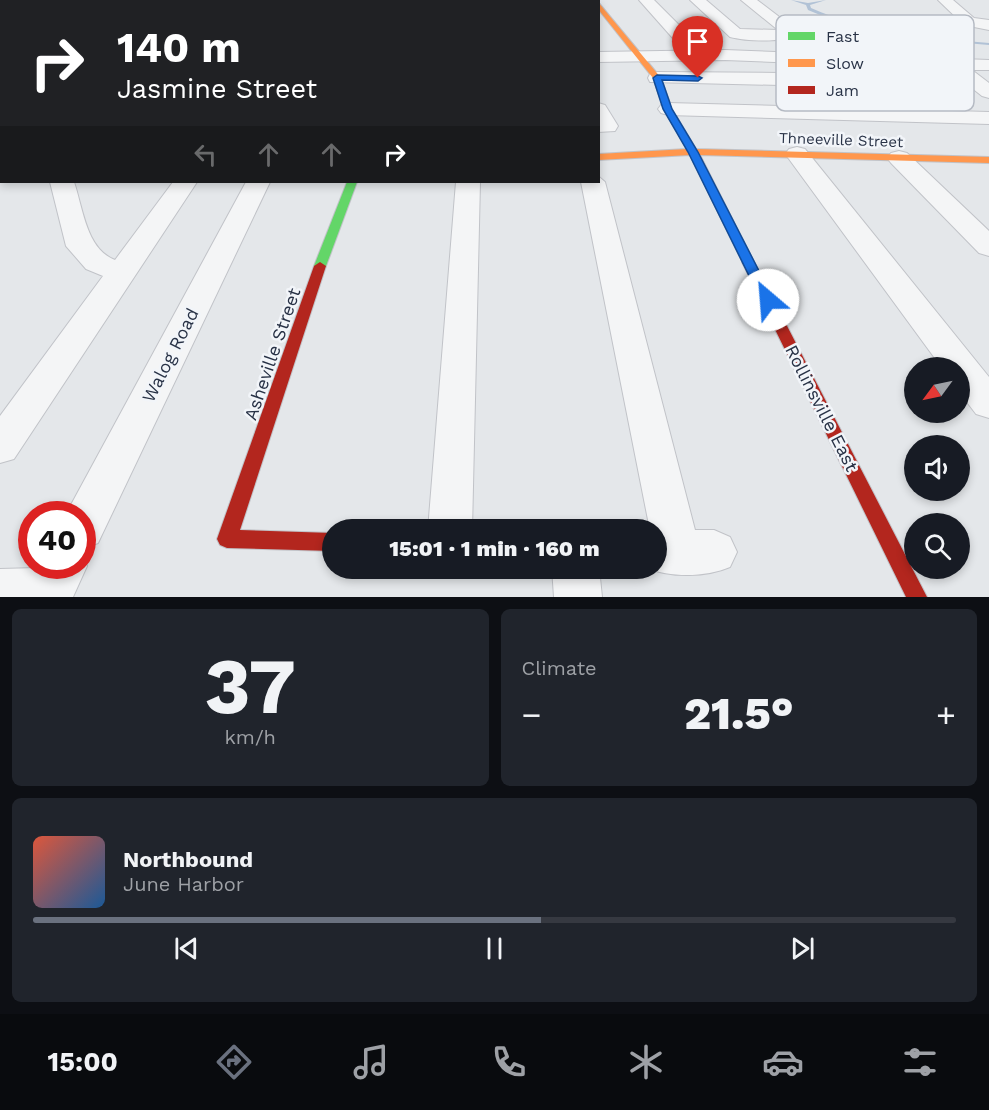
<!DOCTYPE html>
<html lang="en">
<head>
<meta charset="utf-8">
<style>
	:root { --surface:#171b24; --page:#20242c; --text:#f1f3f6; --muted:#9ea1a6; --line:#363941; --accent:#6a717f }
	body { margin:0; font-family:"Work Sans",sans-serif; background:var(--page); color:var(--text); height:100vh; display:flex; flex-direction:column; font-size:22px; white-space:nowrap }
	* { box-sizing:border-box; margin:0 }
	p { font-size:20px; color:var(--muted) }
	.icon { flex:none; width:33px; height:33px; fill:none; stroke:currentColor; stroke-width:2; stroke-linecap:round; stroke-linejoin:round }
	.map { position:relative; height:597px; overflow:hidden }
	.drawer { display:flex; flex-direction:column; gap:12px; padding:12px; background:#0d0f14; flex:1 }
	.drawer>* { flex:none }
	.top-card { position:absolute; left:0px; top:0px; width:600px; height:183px; box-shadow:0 3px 9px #0003; background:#202124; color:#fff; overflow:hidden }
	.needle { width:39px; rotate:237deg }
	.buttons { position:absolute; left:904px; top:357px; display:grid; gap:12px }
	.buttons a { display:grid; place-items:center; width:66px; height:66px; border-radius:50%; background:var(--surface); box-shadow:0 3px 9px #0003; font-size:30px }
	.speed { position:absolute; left:18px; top:501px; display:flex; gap:12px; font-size:30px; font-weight:700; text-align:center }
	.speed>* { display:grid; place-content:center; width:78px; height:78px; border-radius:50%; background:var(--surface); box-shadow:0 3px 9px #0003; line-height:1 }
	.speed .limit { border:9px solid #d22; background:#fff; color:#111 }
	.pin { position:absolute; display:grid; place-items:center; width:51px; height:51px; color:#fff; margin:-62px -26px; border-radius:50% 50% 50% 0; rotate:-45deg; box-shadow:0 0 6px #0007 }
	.pin .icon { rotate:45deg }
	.me { position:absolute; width:66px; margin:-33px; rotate:333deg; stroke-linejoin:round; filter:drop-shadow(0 0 4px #0008) }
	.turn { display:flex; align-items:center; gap:21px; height:126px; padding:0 18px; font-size:27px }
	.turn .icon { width:78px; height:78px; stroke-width:2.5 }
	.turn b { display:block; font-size:42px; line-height:51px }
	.lanes { display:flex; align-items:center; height:57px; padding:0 18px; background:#0003; justify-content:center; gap:30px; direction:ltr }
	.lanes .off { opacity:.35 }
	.big { font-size:45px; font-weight:800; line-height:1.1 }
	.drawer .widget { flex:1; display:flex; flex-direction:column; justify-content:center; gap:9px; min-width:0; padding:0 21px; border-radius:9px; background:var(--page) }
	.drawer .dial { align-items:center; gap:0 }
	.dial b { font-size:78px; line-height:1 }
	.song { display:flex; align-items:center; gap:18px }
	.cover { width:72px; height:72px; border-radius:9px; background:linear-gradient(135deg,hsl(10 70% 55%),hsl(210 70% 35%)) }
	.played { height:6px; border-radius:3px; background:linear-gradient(90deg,var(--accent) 55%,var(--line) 55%) }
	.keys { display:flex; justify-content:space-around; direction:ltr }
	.heat { display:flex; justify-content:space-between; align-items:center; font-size:33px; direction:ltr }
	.drawer .tiles { flex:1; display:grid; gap:12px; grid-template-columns:1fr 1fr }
	.widget:last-child { grid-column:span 2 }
	.trip { position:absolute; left:322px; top:519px; width:345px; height:60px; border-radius:30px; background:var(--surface); box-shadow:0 3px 9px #0003; font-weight:800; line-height:60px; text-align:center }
	.dock { display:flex; height:96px; justify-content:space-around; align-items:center; background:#090b0e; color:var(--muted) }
	.dock .icon { width:42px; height:42px }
	.dock .current { color:var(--accent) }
	.dock b { font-size:27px; color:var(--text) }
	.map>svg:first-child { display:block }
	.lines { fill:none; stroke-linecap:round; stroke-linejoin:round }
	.stream { fill:#b1c2d6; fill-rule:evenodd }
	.street-casing { stroke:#c1c3c8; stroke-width:2 }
	.fast-casing { stroke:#c1c3c8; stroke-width:2 }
	.slow-casing { stroke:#c1c3c8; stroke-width:2 }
	.jam-casing { stroke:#c1c3c8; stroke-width:2 }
	.street { fill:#f4f5f6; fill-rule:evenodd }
	.fast { fill:#63d668; fill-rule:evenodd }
	.slow { fill:#ff974d; fill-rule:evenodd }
	.jam { fill:#b3261e; fill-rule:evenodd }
	.route { fill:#1a73e8; stroke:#114b97; stroke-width:1.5 }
	.labels { text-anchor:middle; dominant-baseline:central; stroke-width:5; stroke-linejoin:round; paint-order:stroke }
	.far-street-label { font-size:15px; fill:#283246; stroke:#f2f5f9 }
	.street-label { font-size:18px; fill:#283246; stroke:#f2f5f9 }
	.key { fill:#f2f5f9; stroke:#b5bac3; stroke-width:1.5 }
	.key-label { font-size:16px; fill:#283246 }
</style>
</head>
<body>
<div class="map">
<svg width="989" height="597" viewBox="0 0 989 597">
	<rect width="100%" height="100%" fill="#e4e7ea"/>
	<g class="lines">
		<path class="stream" d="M791,0l17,3 18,-3 -16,5 1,3c57,25 117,30 178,35v2c-62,-5 -123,-10 -181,-35l-2,-5z"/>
		<g class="street-casing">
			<path id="street" d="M385,0h15l-16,2z
				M537,0h14v2h-14z
				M639,0h15l36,36 2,4 -2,4h-12z
				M690,0h16l34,29 38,1 -37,-30h16l42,32c-10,12 -54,9 -69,5z
				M938,0h15l21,18 15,2v10l-25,-5z
				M725,50l264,10v10h-17l17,13v15l-7,-2 -34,-27 -44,-2 48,44 37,1v12l-321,-9 -7,-2 -3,-4 3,-4 7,-2 189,5 -33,-44 -99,-4 -127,2v-10zM844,65l38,1 46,44 -49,-1z
				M0,52h2v10h-2z
				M657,72l123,1 7,2 2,4 -2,4 -7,2 -130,-3 -2,-4 2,-4z
				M598,103l7,2 13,21 -3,5 -17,1z
				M0,124h2l-2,14z
				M797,147l8,2 184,228v41l-13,-4 -16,-21v-25h-18l-153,-209 -4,-5 4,-5z
				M899,151l8,2 82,78v25l-10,-3 -88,-90 -4,-5 4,-5z
				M598,176l7,6 90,348h19l16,7 7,15 -7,15c-23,10 -59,11 -83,1h10v-38h-7l-69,-348h17z
				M50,182h24c9,26 12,67 41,78l58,-78h24l-183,277 -14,4v-47l103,-140 -17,-7 -20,-23z
				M246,182h24l-172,361 -16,6v-35h-16z
				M456,182h24l-8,348h-44z
				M82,555l5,11 -14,31h-73v-28l37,-1 2,-2h43z
				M552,568h47l3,29h-48z"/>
		</g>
		<g class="fast-casing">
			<path id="fast" d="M347,182h10l-31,84 -2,3h-8l-2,-3z"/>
		</g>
		<g class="slow-casing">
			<path id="slow" d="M598,2l63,76 11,31 24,40 293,8v6l-289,-8 54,107 -2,3h-8l-54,-110 -92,5v-6l89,-5 -23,-40 -11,-31 -55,-69z"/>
		</g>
		<g class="jam-casing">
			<path id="jam" d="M748,258l6,4 173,335h-21l-164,-335z
				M320,262l6,4 -86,264 93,3v18l-106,-3 -7,-3 -3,-6 97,-273z"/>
		</g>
		<use href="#street" class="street"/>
		<use href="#fast" class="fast"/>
		<use href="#slow" class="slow"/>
		<use href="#jam" class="jam"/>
	</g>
	<path class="route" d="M657,75l41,1 4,2 -4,3 -36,-1 10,29 26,43 76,148 -2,3 -4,2 -7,-5 -73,-148 -25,-43 -10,-31z"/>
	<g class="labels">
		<g class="far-street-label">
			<text transform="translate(841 140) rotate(2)">Thneeville Street</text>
		</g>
		<g class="street-label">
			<text transform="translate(272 354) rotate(-71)">Asheville Street</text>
			<text transform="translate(170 355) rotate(-63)">Walog Road</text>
			<text transform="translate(822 408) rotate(63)">Rollinsville East</text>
		</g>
	</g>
	<rect x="776" y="15" width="198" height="96" rx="9" class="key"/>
	<rect x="788" y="32" width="27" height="8" fill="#63d668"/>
	<rect x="788" y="59" width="27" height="8" fill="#ff974d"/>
	<rect x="788" y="86" width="27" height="8" fill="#b3261e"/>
	<g class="key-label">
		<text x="826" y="42">Fast</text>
		<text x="826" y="69">Slow</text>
		<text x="826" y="96">Jam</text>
	</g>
</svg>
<div class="buttons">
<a><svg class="needle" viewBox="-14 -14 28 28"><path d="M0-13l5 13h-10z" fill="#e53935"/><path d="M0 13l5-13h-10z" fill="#9ea1a6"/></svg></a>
<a><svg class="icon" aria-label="sound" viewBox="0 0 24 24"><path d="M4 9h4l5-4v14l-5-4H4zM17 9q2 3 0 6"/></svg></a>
<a><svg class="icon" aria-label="search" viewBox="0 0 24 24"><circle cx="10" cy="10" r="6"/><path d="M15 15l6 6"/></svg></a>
</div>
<div class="speed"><div class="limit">40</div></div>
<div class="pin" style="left:698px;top:78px;background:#d93025"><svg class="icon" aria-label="arrive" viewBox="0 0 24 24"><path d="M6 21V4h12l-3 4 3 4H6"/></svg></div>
<svg class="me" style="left:768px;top:300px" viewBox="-20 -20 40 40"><circle r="19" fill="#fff"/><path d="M0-13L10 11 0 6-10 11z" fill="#1a73e8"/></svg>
<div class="trip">15:01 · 1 min · 160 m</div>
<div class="top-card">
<div class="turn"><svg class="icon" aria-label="right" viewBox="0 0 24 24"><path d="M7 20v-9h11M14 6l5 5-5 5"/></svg><div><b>140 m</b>Jasmine Street</div></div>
<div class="lanes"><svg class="icon off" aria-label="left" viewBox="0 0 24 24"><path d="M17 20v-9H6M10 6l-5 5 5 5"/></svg><svg class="icon off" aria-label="ahead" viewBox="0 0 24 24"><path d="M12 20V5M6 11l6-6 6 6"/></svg><svg class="icon off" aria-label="ahead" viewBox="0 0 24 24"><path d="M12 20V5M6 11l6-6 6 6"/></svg><svg class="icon" aria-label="right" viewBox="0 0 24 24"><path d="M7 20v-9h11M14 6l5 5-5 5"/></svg></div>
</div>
</div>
<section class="drawer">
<div class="tiles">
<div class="widget dial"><b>37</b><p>km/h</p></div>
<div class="widget"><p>Climate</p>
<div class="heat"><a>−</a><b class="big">21.5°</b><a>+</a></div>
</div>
<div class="widget">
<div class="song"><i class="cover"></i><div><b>Northbound</b><p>June Harbor</p></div></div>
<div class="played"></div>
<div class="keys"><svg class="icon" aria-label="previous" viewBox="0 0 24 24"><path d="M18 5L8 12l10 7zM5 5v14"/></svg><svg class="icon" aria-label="pause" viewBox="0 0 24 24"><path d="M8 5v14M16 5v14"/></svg><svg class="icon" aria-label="next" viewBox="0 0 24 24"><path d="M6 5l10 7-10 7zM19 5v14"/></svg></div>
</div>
</div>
</section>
<nav class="dock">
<b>15:00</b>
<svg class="icon current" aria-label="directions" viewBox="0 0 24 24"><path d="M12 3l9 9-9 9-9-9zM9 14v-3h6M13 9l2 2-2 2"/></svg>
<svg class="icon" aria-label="music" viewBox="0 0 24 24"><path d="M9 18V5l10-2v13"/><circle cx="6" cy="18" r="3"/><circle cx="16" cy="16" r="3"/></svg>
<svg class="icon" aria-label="phone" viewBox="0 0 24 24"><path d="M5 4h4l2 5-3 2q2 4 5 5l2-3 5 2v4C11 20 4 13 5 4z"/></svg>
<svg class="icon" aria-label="climate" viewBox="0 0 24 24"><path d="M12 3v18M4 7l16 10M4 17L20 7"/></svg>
<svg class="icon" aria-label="car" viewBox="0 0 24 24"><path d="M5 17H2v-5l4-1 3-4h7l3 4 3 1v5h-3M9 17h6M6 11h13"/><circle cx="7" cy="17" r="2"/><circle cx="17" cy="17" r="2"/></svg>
<svg class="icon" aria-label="filters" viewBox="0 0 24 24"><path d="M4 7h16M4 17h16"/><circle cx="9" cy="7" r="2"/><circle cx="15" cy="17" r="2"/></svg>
</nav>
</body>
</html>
